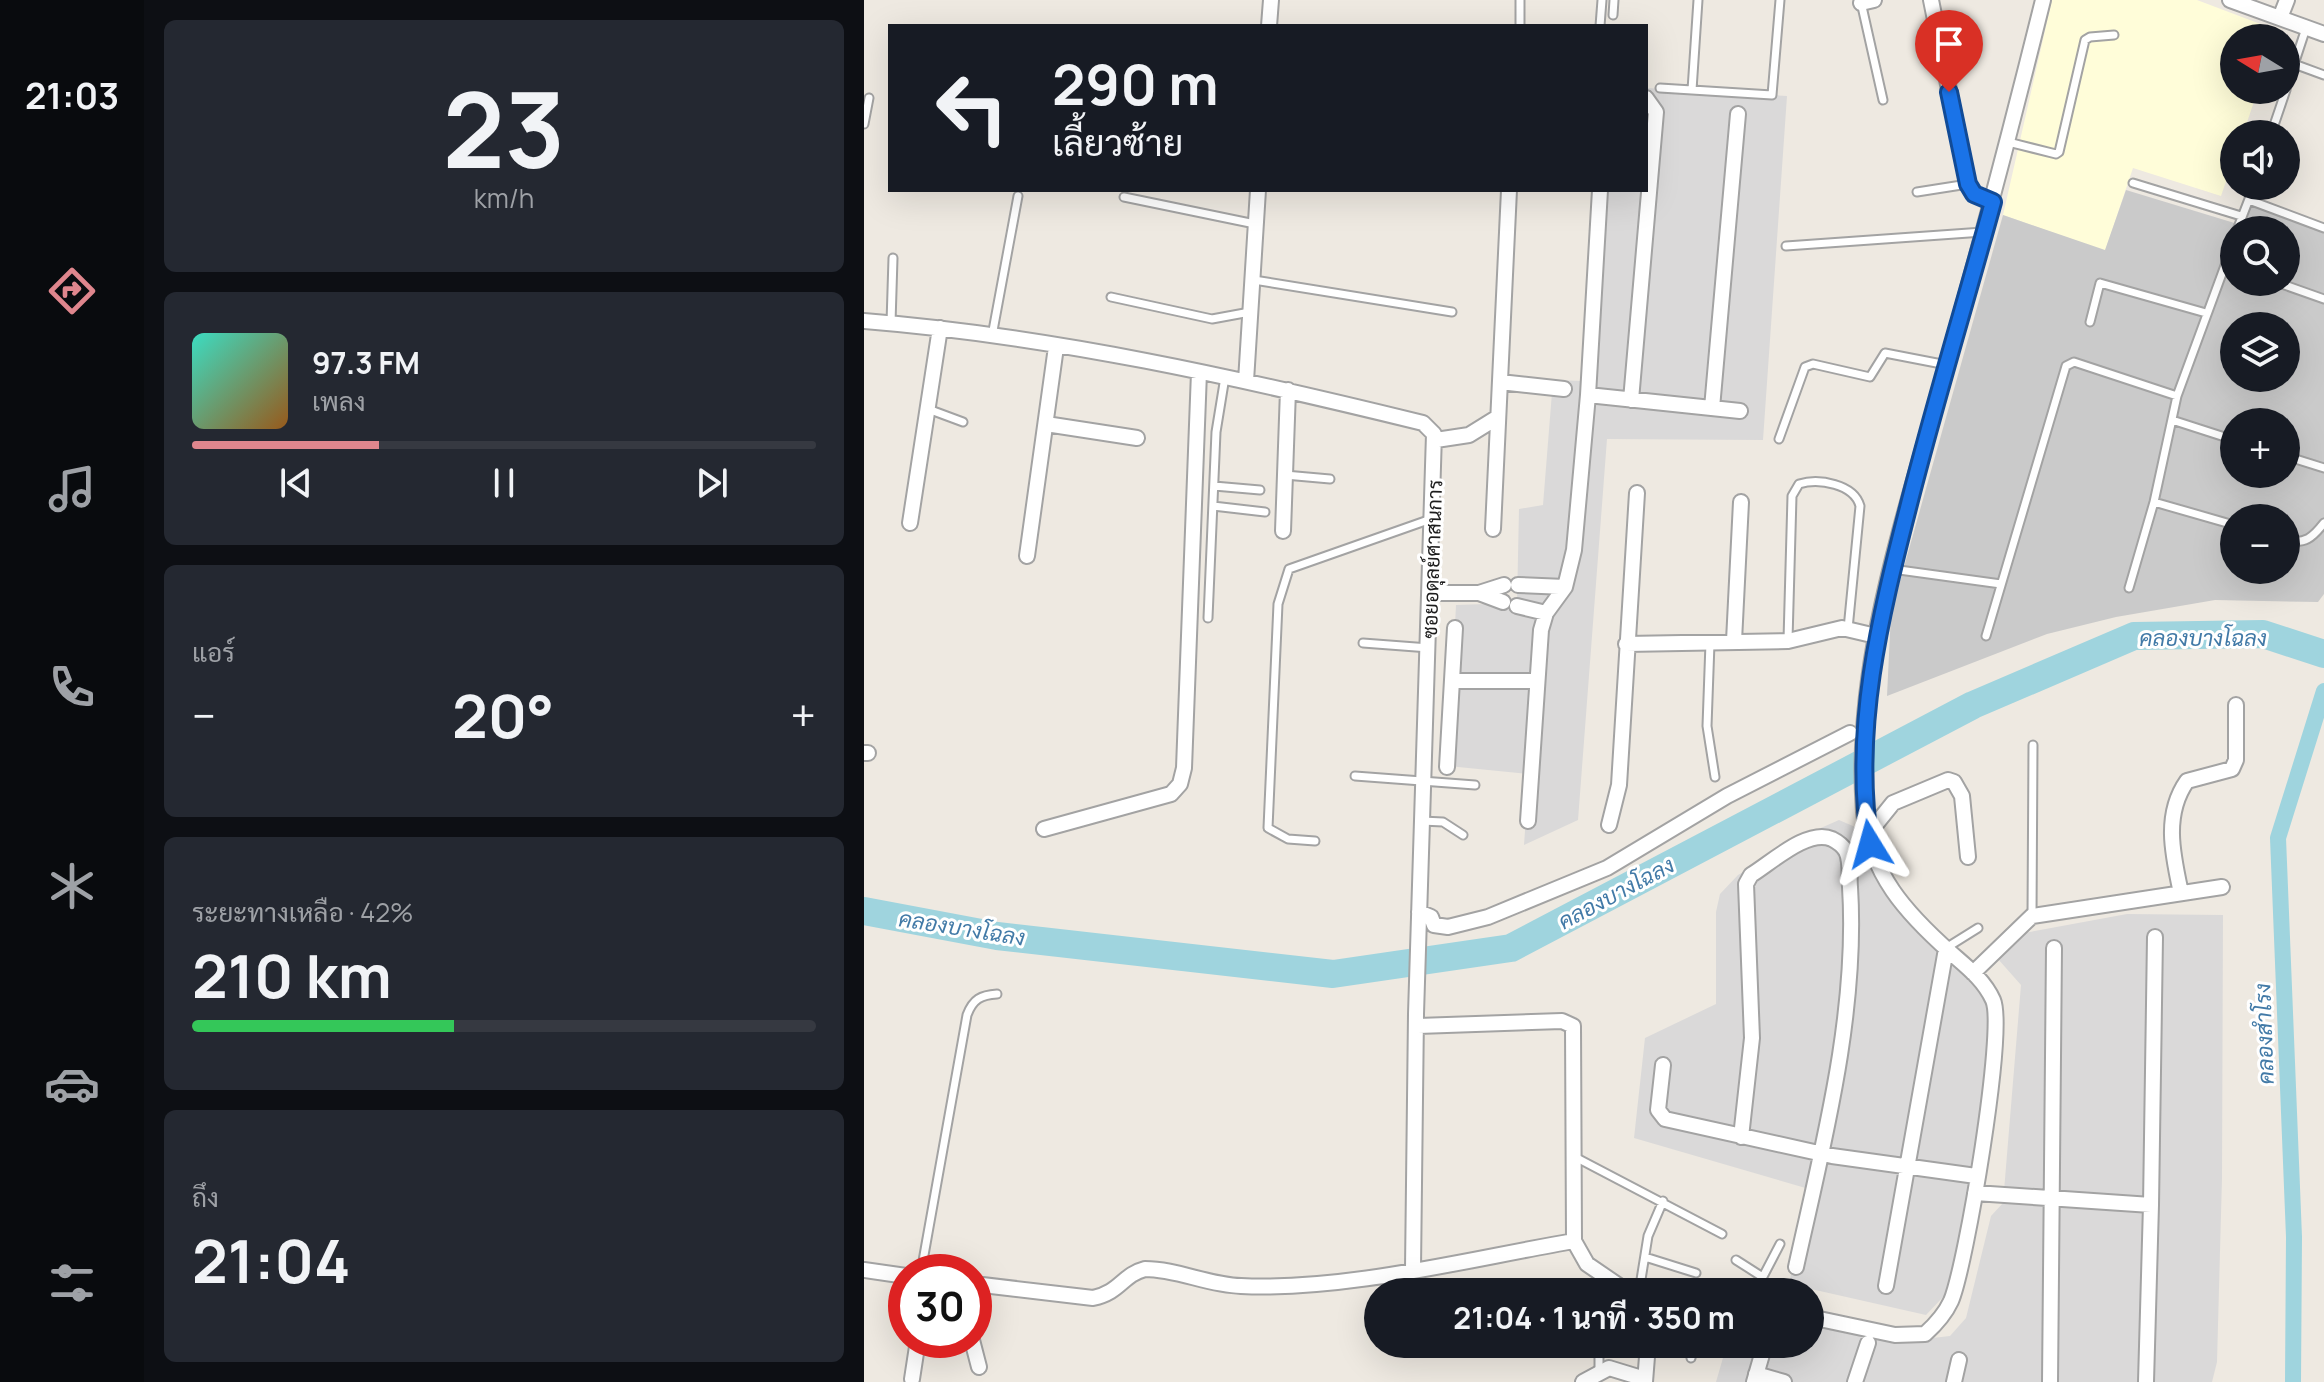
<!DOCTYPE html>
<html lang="th">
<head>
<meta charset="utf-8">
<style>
	:root { --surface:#171b24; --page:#242831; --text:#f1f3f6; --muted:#9ea1a6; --line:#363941; --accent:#df868d }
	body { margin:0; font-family:Manrope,Sarabun,sans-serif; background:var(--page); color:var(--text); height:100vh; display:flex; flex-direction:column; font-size:30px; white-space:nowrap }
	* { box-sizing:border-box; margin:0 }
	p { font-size:26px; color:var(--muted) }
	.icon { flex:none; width:44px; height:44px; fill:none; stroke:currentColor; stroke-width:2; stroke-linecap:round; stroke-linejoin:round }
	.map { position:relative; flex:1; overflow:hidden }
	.sheet { display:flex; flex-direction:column; gap:20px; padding:20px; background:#0d0f14; width:720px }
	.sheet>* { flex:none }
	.banner { position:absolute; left:24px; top:24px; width:760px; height:168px; border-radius:0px; box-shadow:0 8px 32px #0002; background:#171b24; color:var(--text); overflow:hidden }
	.needle { width:52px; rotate:281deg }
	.buttons { position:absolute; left:1356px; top:24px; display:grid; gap:16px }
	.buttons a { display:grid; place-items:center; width:80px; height:80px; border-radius:50%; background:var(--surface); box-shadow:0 8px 32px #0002; font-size:40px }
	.speed { position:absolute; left:24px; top:1254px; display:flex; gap:16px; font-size:40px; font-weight:700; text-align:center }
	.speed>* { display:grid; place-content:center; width:104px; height:104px; border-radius:50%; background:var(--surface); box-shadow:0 8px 32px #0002; line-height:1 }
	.speed .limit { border:12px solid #d22; background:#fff; color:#111 }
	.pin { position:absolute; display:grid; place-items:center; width:68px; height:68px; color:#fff; margin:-82px -34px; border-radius:50% 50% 50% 0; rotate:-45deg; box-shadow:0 0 8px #0007 }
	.pin .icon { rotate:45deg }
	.me { position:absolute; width:88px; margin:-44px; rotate:352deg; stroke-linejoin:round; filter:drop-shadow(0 0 6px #0008) }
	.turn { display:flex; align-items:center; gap:28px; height:168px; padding:0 32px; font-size:36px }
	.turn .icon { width:104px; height:104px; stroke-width:2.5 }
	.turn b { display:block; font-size:56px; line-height:68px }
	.big { font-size:60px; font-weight:700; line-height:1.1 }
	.sheet .widget { flex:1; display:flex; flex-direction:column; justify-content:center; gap:12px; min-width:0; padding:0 28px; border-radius:12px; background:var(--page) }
	.sheet .dial { align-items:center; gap:0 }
	.dial b { font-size:104px; line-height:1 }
	.song { display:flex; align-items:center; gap:24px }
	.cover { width:96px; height:96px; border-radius:12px; background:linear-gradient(135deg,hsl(170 70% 55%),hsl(30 70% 35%)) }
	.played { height:8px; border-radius:4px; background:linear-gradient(90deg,var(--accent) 30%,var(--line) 30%) }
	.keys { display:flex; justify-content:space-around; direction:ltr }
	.heat { display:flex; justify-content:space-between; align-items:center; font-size:44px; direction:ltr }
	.charge { height:12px; border-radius:6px; background:linear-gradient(90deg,#34c759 42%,var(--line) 0) }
	.trip { position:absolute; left:500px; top:1278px; width:460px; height:80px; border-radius:40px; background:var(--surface); box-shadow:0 8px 32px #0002; font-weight:700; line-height:80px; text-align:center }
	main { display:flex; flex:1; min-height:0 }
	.menu { display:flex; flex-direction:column; width:144px; justify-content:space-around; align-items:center; background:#090b0e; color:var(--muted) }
	.menu .icon { width:56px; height:56px }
	.menu .active { color:var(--accent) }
	.menu b { font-size:36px; color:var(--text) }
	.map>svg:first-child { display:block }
	.residential { fill:#dad9d9 }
	.education { fill:#fffdd9 }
	.religious { fill:#cacaca; fill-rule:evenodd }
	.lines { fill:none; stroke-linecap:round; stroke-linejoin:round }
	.canal { stroke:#9fd4de; stroke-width:16 }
	.river { stroke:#9fd4de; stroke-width:28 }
	.lane-casing { stroke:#a3a3a3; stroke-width:11 }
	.street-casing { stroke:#a3a3a3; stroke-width:18 }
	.lane { stroke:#fff; stroke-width:7 }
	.street { stroke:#fff; stroke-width:14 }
	.route-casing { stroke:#114b97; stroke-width:20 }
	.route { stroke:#1a73e8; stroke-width:14 }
	.labels { text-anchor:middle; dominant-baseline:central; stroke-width:6; stroke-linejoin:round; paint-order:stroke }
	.street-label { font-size:20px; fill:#1c1c1c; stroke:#fff }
	.water-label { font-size:22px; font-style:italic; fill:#427aa7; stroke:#fff }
</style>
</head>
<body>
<main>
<nav class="menu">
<b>21:03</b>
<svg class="icon active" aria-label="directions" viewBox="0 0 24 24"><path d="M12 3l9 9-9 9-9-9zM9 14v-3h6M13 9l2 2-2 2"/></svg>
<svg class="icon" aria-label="music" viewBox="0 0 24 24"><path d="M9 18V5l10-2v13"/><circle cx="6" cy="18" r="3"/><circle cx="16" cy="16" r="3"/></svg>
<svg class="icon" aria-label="phone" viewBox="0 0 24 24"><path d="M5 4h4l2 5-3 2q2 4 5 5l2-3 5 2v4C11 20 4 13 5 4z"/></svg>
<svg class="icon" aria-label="climate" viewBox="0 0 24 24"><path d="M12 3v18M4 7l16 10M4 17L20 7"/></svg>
<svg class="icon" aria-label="car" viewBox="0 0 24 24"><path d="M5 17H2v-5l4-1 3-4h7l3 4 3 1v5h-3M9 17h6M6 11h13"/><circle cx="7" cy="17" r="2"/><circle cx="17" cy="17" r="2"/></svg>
<svg class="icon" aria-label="filters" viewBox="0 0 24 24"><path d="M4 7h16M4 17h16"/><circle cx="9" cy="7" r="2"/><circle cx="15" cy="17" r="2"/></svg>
</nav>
<section class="sheet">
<div class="widget dial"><b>23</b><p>km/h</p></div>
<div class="widget">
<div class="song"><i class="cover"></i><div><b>97.3 FM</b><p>เพลง</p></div></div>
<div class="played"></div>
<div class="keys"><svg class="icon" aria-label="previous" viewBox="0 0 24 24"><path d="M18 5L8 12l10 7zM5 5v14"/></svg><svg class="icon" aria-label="pause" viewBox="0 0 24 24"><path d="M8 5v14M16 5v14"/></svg><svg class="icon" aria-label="next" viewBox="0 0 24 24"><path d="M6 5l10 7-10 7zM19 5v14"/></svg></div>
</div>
<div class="widget"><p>แอร์</p>
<div class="heat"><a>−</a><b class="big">20°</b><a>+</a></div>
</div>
<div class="widget"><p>ระยะทางเหลือ · 42%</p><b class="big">210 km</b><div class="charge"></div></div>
<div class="widget"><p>ถึง</p><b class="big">21:04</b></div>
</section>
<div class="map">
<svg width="1460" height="1382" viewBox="0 0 1460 1382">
	<rect width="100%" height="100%" fill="#eee9e1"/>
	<path class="residential" d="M782,88l141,8 -24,344 -156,-1 -29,381 -54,25 5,-71 -81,-8 8,-161 61,-2 2,-94 24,-4 10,-125 30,1 20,-191h43z
		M975,820l23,10 10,30 124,149 -22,179 -29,107 -19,20 -115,-26 -21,-10 19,-90 -175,-51 11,-100 71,-34v-92l4,-18 18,-19 76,-44z
		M1263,914l96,1 -1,263 -5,184 -5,20h-496l11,-38h83v-31l114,26 26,-3 16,-18 25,-102 12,-13 18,-218 -23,-26 21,-25z"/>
	<path class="education" d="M1188,0h145l82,31 -2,7h-43v52h24l-15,44h-9v24l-13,38 -88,-28 -28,83 -102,-36z"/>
	<path class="religious" d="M1262,190l115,35 10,-23 73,24v368l-6,8 -103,-2 -99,17 -69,17 -160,62 4,-83 112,-398 102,35zM1370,230h52v52h-52zM1370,326h52v52h-52zM1370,422h52v52h-52zM1370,518h52v52h-52z"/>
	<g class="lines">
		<path class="canal" d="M1429,1382l1,-145 -16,-399 46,-147"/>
		<path class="river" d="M0,911l133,25 336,38 178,-26 462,-243 161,-69 129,-2 61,20"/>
		<g class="lane-casing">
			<path id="lane" d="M997,2l22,98
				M749,15l1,-15
				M656,26v-26
				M736,26l2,-26
				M1430,64l30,11
				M796,88l112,7 8,-95
				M1422,89l20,-61
				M828,90l6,-90
				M0,124l5,-26
				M1407,134l15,-44
				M1144,142l48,12 3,-2 26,-112 5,-3 24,-2
				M1269,183l108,33
				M1053,192l51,-8
				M260,197l131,27
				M1385,200l75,28
				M1373,230l17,-44
				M922,246l197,-14
				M390,280l198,32
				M1412,282l48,17
				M247,297l101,22 38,-7
				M1226,322l10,-39 106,30
				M27,323l2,-65
				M128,336l26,-140
				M64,409l35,13
				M1308,420l62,20
				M915,439l26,-72 8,-3 57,13 15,-24 62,12
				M1422,456l38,12
				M421,475l45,4
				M350,486l46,4
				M1290,502l80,23
				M349,506l52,6
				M1422,540c19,5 27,-3 38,-17
				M1028,569l109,15
				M1265,588l25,-86 23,-106 57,-155
				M344,618l8,-186 9,-55
				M1122,636l80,-270 8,-4 103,34
				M924,640l4,-144 7,-12c20,-6 55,0 61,22l-12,123
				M499,643l66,5
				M846,643l-3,83 8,51
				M491,776l120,9
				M558,821l21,1 20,13
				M451,841l-27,-2 -20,-11 10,-224 11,-35 142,-50
				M1168,916l1,-171
				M1082,948l32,-20
				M711,1157l147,77
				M781,1257l51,16
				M872,1260l25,16
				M57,1272l46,-257c6,-16 14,-20 30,-21
				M775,1292l9,-56 15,-35
				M891,1292l25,-48
				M827,1358l3,-14
				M735,1371v-27"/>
		</g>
		<g class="street-casing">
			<path id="street" d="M1067,0l37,184 6,10 19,8
				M1366,0l94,34
				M997,3l13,-3
				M1416,18l7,-18
				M405,26l2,-26
				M0,321c188,15 376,57 559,102l11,11 -18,580 -3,255
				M382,381l12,-191
				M636,382l64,7
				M724,395l152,16
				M767,400l25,-288 -10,-14
				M848,408l26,-294
				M182,424l91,14
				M572,440l33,-5 29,-18
				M46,523l30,-195
				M629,529l16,-339
				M419,531l5,-141
				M163,556l29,-209
				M654,585l47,2
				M567,593h48
				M639,602l-24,-9 25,-8
				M653,606l29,7
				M870,641l7,-139
				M762,644l162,-3 54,-13 34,8
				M588,681h84
				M0,753h4
				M583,767l8,-139
				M664,821l13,-191 5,-17 19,-26 9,-37 14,-155 12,-205
				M745,825l10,-40 18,-292
				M180,829l127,-35 9,-10 4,-16 15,-396
				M1004,834l25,-31 55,-23 6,2 8,14 6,61
				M1317,893c-8,-37 -18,-78 6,-112l45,-12 4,-9v-55
				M555,912l12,5 3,8 14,2 40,-10 119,-49 120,-72 123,-63
				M1109,973l59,-57 190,-29
				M554,1026l144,-5 11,5 1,215 13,23 41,28
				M799,1065l-5,45 7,9 167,37 144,20
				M877,1137l11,-99 -6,-154 5,-9c20,-12 57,-47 81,-36 4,2 11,7 14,12 5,9 3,26 4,36 8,126 -27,258 -54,380
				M1111,1193l176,12 -5,177
				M1287,1205l4,-268
				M0,1270l42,6
				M110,1284l119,14c28,-6 29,-23 52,-29 32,0 63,16 96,17 105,5 228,-27 333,-45
				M1022,1286l60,-337
				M946,1317l85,18 30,-1c10,-9 20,-20 26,-33 15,-35 55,-272 42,-301 -9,-20 -26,-33 -42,-47 -45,-40 -81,-79 -87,-141 -11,-144 39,-290 77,-426 36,-128 70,-257 102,-386
				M108,1340l7,27
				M892,1374l28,8
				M48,1379l6,-39
				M719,1382l26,-14 36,11
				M781,1382l3,-38
				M890,1382l11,-38
				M991,1382l13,-39
				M1090,1382l5,-22
				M1186,1382l4,-434"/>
		</g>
		<use href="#lane" class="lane"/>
		<use href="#street" class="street"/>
	</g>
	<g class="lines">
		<g class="route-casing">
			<path id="route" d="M1006,844c-18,-114 10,-227 38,-336 26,-103 57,-204 85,-306l-19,-8 -6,-10 -19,-92"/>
		</g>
		<use href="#route" class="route"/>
	</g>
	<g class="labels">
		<g class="street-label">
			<text transform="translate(568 559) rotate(-88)">ซอยอดุลย์ศาสนการ</text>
		</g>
		<g class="water-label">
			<text x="1339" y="638">คลองบางโฉลง</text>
			<text transform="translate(752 893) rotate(-28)">คลองบางโฉลง</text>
			<text transform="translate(98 928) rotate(9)">คลองบางโฉลง</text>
			<text transform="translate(1400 1034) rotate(-92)">คลองสำโรง</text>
		</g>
	</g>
</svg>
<div class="buttons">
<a><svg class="needle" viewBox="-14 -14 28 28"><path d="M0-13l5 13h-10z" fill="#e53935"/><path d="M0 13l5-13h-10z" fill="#9ea1a6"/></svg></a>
<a><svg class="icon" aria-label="sound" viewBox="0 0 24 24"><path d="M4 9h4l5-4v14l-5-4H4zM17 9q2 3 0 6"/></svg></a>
<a><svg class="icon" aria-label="search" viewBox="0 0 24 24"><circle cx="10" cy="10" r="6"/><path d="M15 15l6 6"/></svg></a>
<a><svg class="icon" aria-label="layers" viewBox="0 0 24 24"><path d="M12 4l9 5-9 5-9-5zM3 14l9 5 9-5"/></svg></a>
<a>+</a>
<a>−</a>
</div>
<div class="speed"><div class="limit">30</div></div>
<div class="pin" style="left:1085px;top:92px;background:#d93025"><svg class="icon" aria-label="arrive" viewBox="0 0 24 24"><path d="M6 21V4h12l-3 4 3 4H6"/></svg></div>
<svg class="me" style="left:1006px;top:844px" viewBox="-20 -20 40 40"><path d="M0-17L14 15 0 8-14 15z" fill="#1a73e8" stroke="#fff" stroke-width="4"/></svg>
<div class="trip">21:04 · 1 นาที · 350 m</div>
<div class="banner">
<div class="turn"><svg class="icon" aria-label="left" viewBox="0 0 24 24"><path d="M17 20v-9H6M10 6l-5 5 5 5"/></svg><div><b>290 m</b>เลี้ยวซ้าย</div></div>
</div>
</div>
</main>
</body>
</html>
